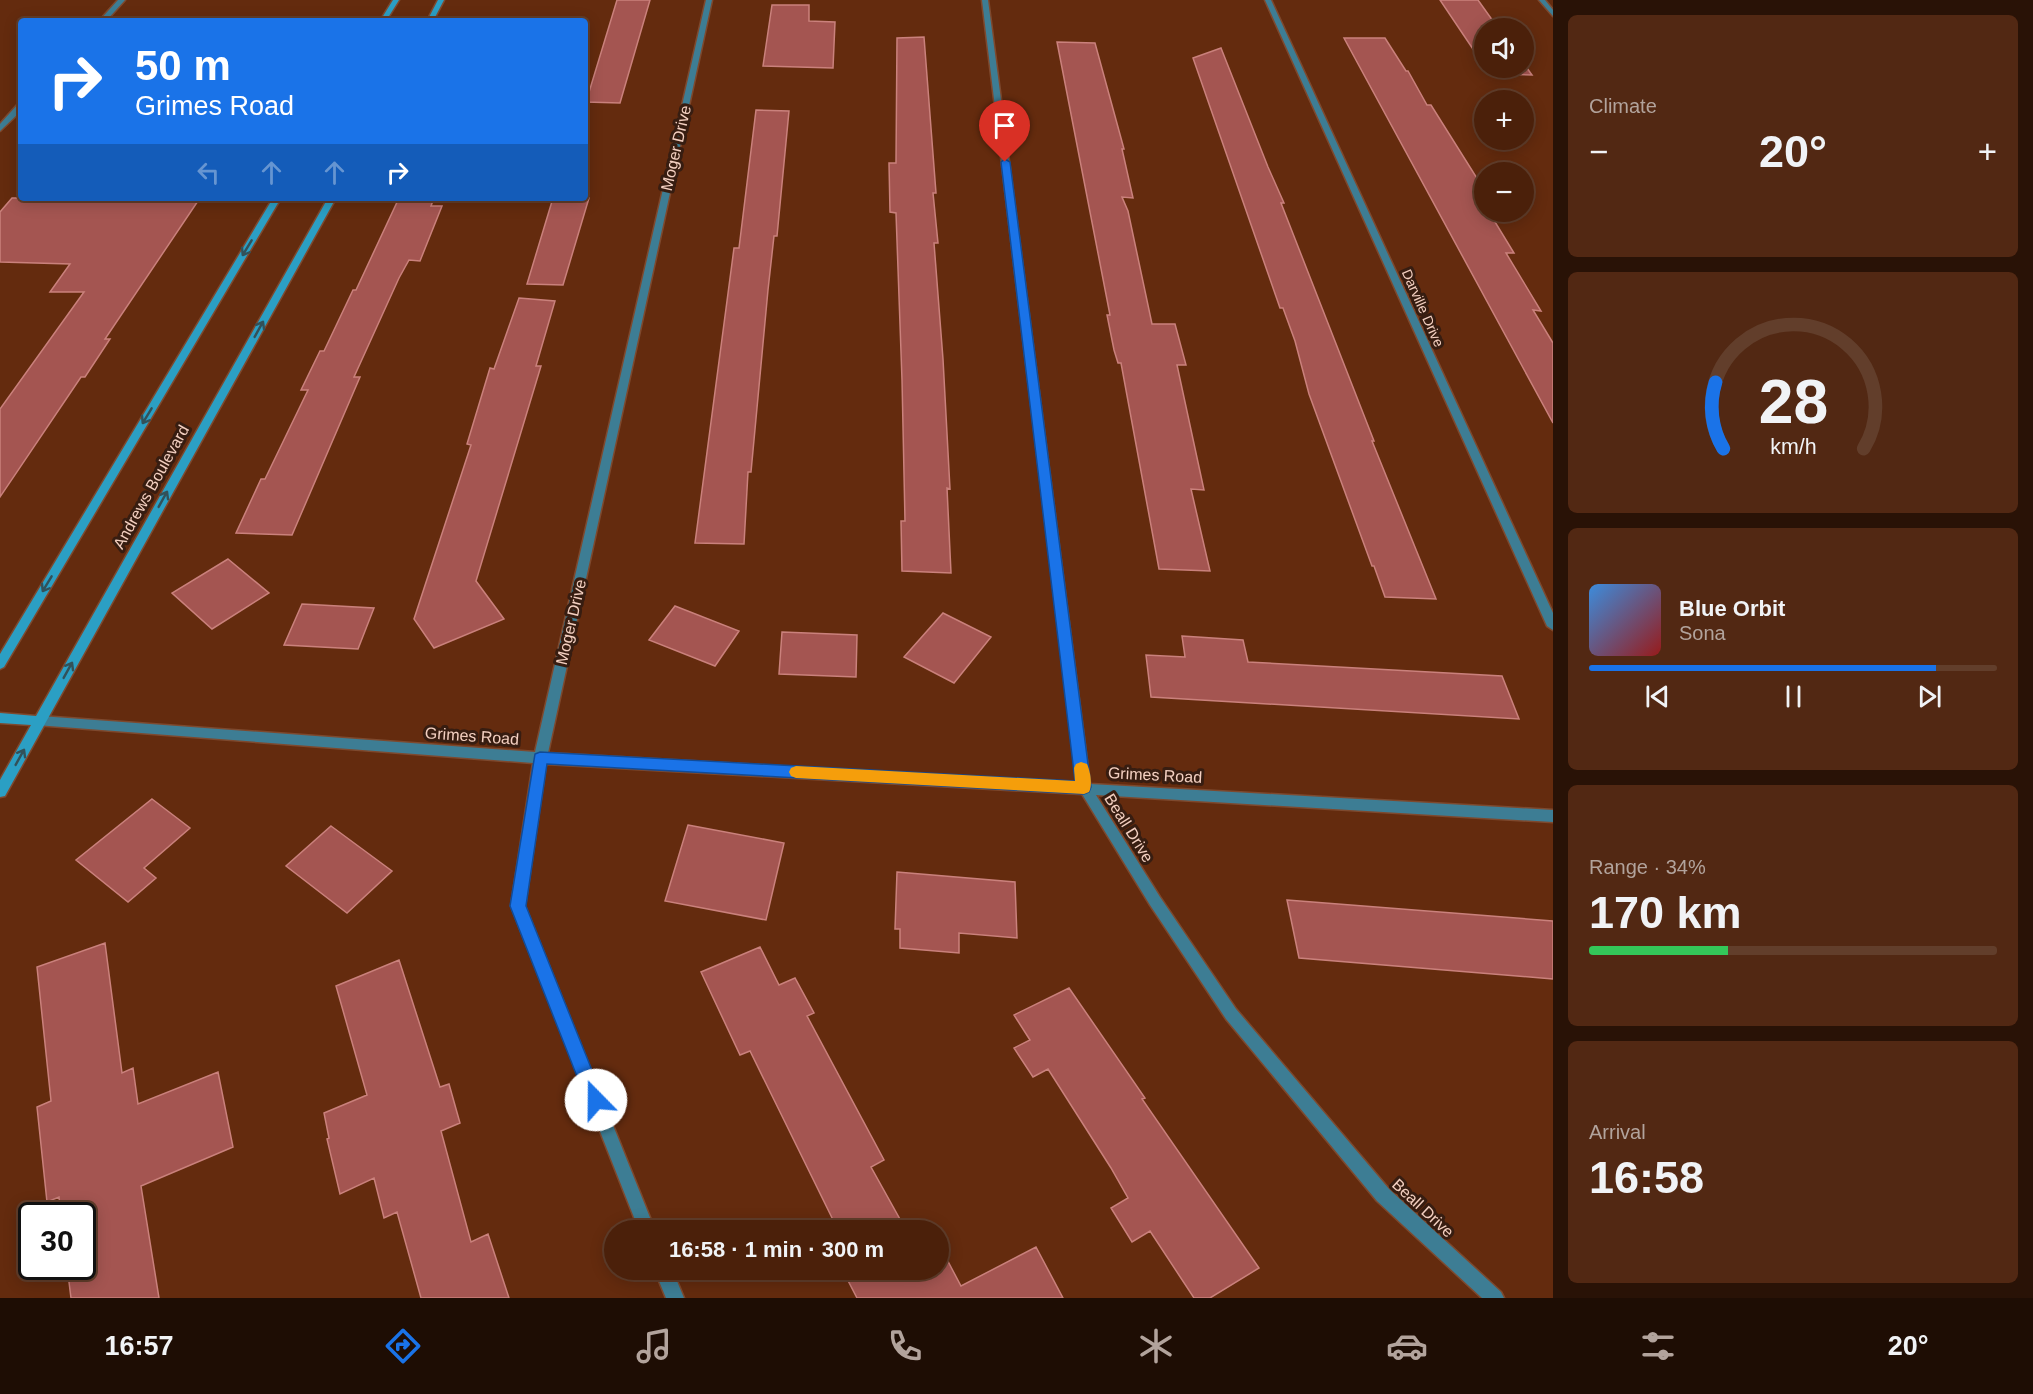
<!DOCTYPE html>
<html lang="en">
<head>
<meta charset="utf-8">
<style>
	:root { --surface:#4b200a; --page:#522813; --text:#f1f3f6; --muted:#b2a39c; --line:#623e2b; --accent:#1a73e8 }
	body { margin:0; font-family:Arial,sans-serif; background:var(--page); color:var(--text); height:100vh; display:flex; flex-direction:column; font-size:22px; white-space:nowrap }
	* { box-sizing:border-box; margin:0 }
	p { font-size:20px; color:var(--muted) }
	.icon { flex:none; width:33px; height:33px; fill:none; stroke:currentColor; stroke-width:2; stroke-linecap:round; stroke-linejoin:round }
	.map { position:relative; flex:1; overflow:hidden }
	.panel { display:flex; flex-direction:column; gap:15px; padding:15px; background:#291206; width:480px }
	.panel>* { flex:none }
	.hud { position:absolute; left:18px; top:18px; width:570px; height:183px; border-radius:6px; box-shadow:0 3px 15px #0003,0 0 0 2px var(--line); background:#1a73e8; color:#fff; overflow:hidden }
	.controls { position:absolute; left:1474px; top:18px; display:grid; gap:12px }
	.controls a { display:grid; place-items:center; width:60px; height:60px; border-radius:50%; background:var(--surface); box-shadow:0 3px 15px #0003,0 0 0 2px var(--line); font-size:30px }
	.speed { position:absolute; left:18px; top:1202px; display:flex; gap:12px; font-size:30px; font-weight:700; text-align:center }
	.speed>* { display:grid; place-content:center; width:78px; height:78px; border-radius:50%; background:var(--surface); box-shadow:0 3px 15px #0003,0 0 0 2px var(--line); line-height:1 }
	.speed .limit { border:3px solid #111; border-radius:9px; background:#fff; color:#111 }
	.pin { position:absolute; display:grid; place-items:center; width:51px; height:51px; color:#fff; margin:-62px -26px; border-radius:50% 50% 50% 0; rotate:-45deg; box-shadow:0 0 6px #0007 }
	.pin .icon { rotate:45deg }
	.me { position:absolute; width:66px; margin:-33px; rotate:338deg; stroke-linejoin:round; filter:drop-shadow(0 0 4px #0008) }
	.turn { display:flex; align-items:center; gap:21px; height:126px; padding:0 18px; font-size:27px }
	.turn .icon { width:78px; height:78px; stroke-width:2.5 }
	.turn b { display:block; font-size:42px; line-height:51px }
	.lanes { display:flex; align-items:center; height:57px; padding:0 18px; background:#0003; justify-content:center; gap:30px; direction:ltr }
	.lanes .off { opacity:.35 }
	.big { font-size:45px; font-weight:700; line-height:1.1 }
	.panel .card { flex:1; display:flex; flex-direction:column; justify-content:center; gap:9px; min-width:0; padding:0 21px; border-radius:9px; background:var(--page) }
	.panel .dial { align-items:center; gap:0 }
	.dial svg { height:156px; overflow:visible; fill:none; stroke:var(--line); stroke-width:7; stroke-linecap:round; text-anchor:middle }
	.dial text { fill:var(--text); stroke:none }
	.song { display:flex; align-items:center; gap:18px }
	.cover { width:72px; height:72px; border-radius:9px; background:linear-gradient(135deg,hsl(210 70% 55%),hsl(0 70% 35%)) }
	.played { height:6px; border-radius:3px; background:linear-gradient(90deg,var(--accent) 85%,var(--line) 85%) }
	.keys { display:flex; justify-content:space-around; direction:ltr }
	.heat { display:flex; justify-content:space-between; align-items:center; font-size:33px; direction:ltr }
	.charge { height:9px; border-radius:4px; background:linear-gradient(90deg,#34c759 34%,var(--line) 0) }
	.trip { position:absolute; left:604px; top:1220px; width:345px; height:60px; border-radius:30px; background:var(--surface); box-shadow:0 3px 15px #0003,0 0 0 2px var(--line); font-weight:700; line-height:60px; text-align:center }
	.tabs { display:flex; height:96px; justify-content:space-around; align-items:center; background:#1e0d04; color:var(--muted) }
	.tabs .icon { width:42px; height:42px }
	.tabs .current { color:var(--accent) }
	.tabs b { font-size:27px; color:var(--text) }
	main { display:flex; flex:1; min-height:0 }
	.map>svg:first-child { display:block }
	.building { fill:#a45551; stroke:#ca817c; stroke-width:1.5 }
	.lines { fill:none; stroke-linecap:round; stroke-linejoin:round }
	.street-casing { stroke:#7e492e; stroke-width:3 }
	.secondary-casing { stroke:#7e492e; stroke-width:3 }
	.street { fill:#3d7d94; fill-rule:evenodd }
	.secondary { fill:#2b9fc4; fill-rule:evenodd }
	.oneway { stroke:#325159 }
	.route { fill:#1a73e8; stroke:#114b97; stroke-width:1.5 }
	.slow { fill:#f59e0b }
	.labels { text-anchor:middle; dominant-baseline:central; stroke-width:6; stroke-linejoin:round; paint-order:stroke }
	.far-street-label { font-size:14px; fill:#f4d0c1; stroke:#371d11 }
	.street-label { font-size:16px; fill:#f4d0c1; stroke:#371d11 }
</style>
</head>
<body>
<main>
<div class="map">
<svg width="1553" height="1298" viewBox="0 0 1553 1298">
	<rect width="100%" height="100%" fill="#642b0e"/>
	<path class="building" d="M617,0h33l-30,103 -34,-1z
		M1440,0h38l20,28h-13v39z
		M772,5h37v16l26,1 -2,46 -70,-2z
		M924,37l12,156h-3l5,50h-4l9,116 7,130 -3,-1 4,85 -49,-2 -1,-50h4l-3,-141 -6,-167 -6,-1 -1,-49h7l1,-125z
		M1344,38h41l21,33h2l19,34h4l54,86h-8l8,14v7h4l25,41h-8l35,58 -8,-1 20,33v80z
		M1057,42l38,1 29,106h-2l11,49 -11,-1 6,14 24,113h23l11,41h-9l27,125 -13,-1 19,82 -51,-2 -38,-206h-3l-4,-13 -7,-35h3z
		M1221,48l47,119 16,36h-3l93,238h-2l64,158 -51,-2 -11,-31h-2l-63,-172 -14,-53 -12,-33h-3l-87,-250z
		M1524,64l8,11 -42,-1 -5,-6h39z
		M756,110l33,1 -12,125h-3l-6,54 -17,182h-3l-4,72 -49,-1 39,-295h5z
		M12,198h188l-95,141h5l-25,38h-4l-81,120v-88l84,-117h-34l20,-28 -70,-2v-50z
		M399,198h35l-3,8h11l-22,55 -11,-1 -10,18 -45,99h6l-68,158 -56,-2 25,-54h4l43,-89h-7l19,-39h4l29,-61h3z
		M553,198h36l-26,87 -36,-1z
		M519,298l36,3 -19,65h5l-65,215 28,38 -70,29 -20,-29 57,-174 -4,-1 23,-76 4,1z
		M228,559l41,34 -57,36 -40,-36z
		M302,604l72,4 -16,41 -74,-4z
		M675,606l64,25 -24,35 -66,-26z
		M943,613l48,24 -37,46 -50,-26z
		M782,632l75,3 -1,42 -77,-3z
		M1182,636l61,4 5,22 254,14 17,43 -368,-22 -5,-42 39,2z
		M152,799l38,29 -46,40 12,10 -28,24 -52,-42z
		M688,825l96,18 -18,77 -101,-19z
		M331,826l61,45 -45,42 -61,-47z
		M897,872l118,10 2,56 -58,-5v20l-59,-5v-19h-5z
		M1287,900l266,21v58l-254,-21z
		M105,943l17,130 11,-5 5,36 80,-32 15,75 -92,39 18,112h-88l-4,-32h15v-51h-21l-2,-18 -12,5 -10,-95 14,-6 -14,-134z
		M760,947l19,38 16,-7 19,35 -7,3 77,144 -13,7 35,63h-68l-88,-179 -10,4 -39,-83z
		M399,960l41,127 9,-3 11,39 -19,8 30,111 17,-8 21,64h-88l-24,-86 -13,6 -10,-40 -34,16 -13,-55 2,-1 -5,-25 43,-18 -31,-109z
		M1069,988l76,110 -3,1 117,169 -49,30h-16l-44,-67 -18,11 -21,-34 17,-10 -17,-30 -63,-99 -15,8 -19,-29 16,-8 -16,-25z
		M1036,1247l27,51h-206l-15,-29h97v-15l4,-2 18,34z"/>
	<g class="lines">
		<g class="street-casing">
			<path id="street" d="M118,0h7l-19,21h-7z
				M706,0h6l-164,753 529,30 -95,-783h6l102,784 463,26v12l-457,-27 64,102 76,112 153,180 112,103 3,6h-22l-105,-97 -151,-182 -76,-114 -68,-111 -536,-30 -21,142 130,324h-16l-128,-324 22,-143 -497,-38 -2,-4 2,-4 4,-1 495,36z
				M1265,0h6l282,613v17l-6,-4z
				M1539,0h6l8,10v6z
				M18,104h3v7l-21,20v-7z
				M654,1269h18l12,29h-18z"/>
		</g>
		<g class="secondary-casing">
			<path id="secondary" d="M393,0h6l-13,21h-6z
				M438,0h6l-11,21h-6z
				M273,198h8l-277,469 -4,2v-15z
				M328,198h8l-331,598 -5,1v-17l31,-55 -31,-2v-10l36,3z"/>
		</g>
		<use href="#street" class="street"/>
		<use href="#secondary" class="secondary"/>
	</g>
	<defs><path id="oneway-shaft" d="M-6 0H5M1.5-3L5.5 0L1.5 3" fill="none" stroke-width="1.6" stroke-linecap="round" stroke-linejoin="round" transform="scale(1.5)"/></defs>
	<g class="oneway">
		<use href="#oneway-shaft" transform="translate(247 248) rotate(121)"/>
		<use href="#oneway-shaft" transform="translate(259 329) rotate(-61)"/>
		<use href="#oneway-shaft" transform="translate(147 416) rotate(121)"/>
		<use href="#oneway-shaft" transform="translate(163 499) rotate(-61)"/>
		<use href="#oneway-shaft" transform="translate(47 584) rotate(121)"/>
		<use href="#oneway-shaft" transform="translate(68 670) rotate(-61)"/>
		<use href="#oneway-shaft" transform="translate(20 757) rotate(-61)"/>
	</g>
	<path class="route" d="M1005,159l5,3 81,625 -2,5 -5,2 -537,-30 -21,142 78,194 -2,7 -6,2 -7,-2 -79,-201 25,-152 5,-2 535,29 -74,-619z"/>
	<path class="slow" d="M1081,762l6,2c3,7 6,20 2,28l-5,2 -288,-16 -5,-2 -2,-4 2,-4 5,-2 279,15 -1,-13 2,-4z"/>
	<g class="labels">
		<g class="far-street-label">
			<text transform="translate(1423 308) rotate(66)">Darville Drive</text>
		</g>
		<g class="street-label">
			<text transform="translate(676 148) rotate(-77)">Moger Drive</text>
			<text transform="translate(151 487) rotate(-61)">Andrews Boulevard</text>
			<text transform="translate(571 622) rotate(-77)">Moger Drive</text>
			<text transform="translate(472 736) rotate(4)">Grimes Road</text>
			<text transform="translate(1155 775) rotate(3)">Grimes Road</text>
			<text transform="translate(1129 828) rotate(58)">Beall Drive</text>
			<text transform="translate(1423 1208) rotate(43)">Beall Drive</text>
		</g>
	</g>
</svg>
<div class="controls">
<a><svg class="icon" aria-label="sound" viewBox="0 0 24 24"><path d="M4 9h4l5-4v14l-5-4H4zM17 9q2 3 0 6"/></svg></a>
<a>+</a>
<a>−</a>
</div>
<div class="speed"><div class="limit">30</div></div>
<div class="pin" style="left:1005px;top:162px;background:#d93025"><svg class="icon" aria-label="arrive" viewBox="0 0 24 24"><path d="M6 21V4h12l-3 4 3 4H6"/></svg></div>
<svg class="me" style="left:596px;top:1100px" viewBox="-20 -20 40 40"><circle r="19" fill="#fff"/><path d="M0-13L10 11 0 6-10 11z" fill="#1a73e8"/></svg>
<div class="trip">16:58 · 1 min · 300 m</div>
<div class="hud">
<div class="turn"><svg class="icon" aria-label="right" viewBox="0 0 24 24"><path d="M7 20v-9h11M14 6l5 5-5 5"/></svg><div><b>50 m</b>Grimes Road</div></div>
<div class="lanes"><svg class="icon off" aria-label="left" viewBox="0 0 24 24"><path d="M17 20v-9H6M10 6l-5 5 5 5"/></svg><svg class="icon off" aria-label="ahead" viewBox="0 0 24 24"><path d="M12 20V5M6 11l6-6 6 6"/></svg><svg class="icon off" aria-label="ahead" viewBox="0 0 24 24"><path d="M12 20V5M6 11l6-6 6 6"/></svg><svg class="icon" aria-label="right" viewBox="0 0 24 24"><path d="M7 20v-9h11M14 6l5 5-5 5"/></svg></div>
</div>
</div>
<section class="panel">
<div class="card"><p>Climate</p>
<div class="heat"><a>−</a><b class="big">20°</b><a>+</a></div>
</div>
<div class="card dial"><svg viewBox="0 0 100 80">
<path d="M14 69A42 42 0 1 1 86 69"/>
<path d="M14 69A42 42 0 0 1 10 35" stroke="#1a73e8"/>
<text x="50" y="56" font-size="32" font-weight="700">28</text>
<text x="50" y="72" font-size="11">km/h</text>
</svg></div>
<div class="card">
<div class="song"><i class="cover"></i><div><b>Blue Orbit</b><p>Sona</p></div></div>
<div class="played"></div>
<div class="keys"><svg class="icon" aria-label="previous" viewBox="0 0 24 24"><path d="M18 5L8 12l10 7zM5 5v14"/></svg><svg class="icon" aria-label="pause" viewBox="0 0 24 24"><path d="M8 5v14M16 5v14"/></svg><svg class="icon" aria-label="next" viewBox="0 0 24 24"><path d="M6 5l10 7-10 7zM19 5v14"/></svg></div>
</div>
<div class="card"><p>Range · 34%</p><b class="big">170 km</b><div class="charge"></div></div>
<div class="card"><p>Arrival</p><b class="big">16:58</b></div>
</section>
</main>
<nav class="tabs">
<b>16:57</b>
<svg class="icon current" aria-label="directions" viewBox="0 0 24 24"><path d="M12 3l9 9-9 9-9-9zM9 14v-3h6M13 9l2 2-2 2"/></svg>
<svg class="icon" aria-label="music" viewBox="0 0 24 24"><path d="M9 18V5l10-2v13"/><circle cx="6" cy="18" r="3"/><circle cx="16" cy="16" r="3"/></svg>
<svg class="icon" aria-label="phone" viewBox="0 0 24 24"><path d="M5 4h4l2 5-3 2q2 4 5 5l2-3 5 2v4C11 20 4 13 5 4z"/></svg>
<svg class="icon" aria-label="climate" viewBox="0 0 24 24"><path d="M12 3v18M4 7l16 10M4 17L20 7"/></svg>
<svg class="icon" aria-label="car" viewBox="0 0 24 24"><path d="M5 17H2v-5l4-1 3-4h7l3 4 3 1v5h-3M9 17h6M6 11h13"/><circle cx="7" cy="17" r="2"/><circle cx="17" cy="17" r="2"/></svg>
<svg class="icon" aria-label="filters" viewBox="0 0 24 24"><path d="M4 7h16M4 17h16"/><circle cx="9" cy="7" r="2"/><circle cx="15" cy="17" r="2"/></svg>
<b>20°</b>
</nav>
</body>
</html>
